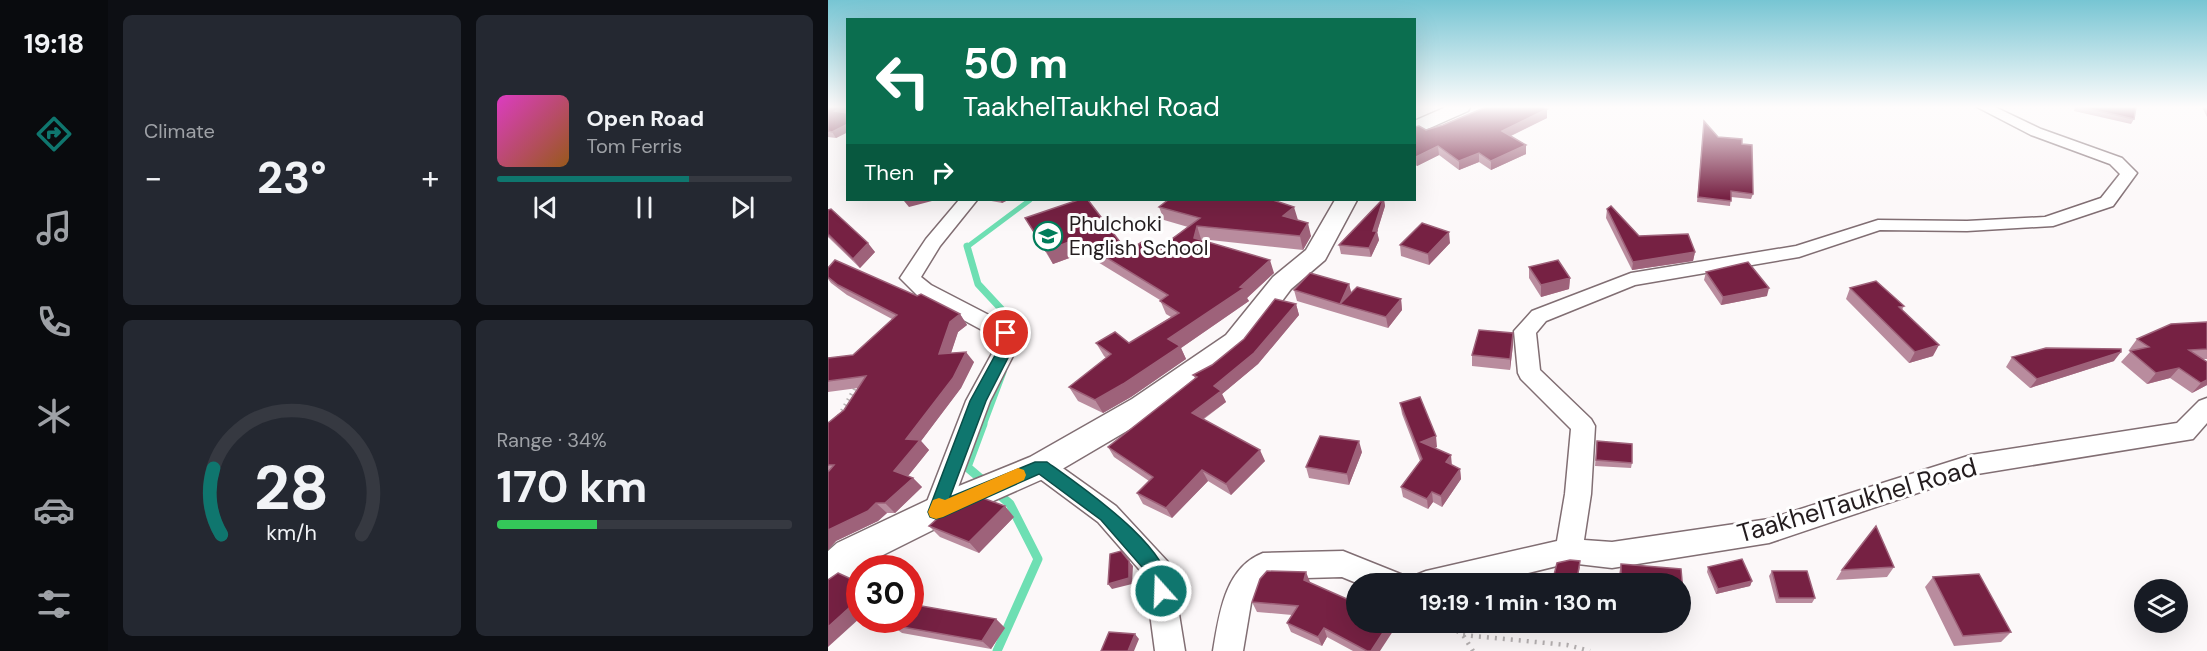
<!DOCTYPE html>
<html lang="en">
<head>
<meta charset="utf-8">
<style>
	:root { --surface:#171b24; --page:#242831; --text:#f1f3f6; --muted:#9ea1a6; --line:#363941; --accent:#0f766e }
	body { margin:0; font-family:"DM Sans",sans-serif; background:var(--page); color:var(--text); height:100vh; display:flex; flex-direction:column; font-size:22px; white-space:nowrap }
	* { box-sizing:border-box; margin:0 }
	p { font-size:20px; color:var(--muted) }
	.icon { flex:none; width:33px; height:33px; fill:none; stroke:currentColor; stroke-width:2; stroke-linecap:round; stroke-linejoin:round }
	.map { position:relative; flex:1; overflow:hidden }
	.panel { display:flex; flex-direction:column; gap:15px; padding:15px; background:#0d0f14; width:720px }
	.panel>* { flex:none }
	.banner { position:absolute; left:18px; top:18px; width:570px; height:183px; border-radius:0px; box-shadow:0 6px 24px #0002; background:#0b6e4f; color:#fff; overflow:hidden }
	.tools { position:absolute; left:1306px; top:579px; display:grid; gap:12px }
	.tools a { display:grid; place-items:center; width:54px; height:54px; border-radius:50%; background:var(--surface); box-shadow:0 6px 24px #0002; font-size:30px }
	.speed { position:absolute; left:18px; top:555px; display:flex; gap:12px; font-size:30px; font-weight:700; text-align:center }
	.speed>* { display:grid; place-content:center; width:78px; height:78px; border-radius:50%; background:var(--surface); box-shadow:0 6px 24px #0002; line-height:1 }
	.speed .limit { border:9px solid #d22; background:#fff; color:#111 }
	.pin { position:absolute; display:grid; place-items:center; width:51px; height:51px; color:#fff; margin:-26px; border:3px solid #fff; border-radius:50%; box-shadow:0 2px 6px #0007 }
	.me { position:absolute; width:66px; margin:-33px; rotate:340deg; stroke-linejoin:round; filter:drop-shadow(0 0 4px #0008) }
	.turn { display:flex; align-items:center; gap:21px; height:126px; padding:0 18px; font-size:27px }
	.turn .icon { width:78px; height:78px; stroke-width:2.5 }
	.turn b { display:block; font-size:42px; line-height:51px }
	.then { display:flex; align-items:center; height:57px; padding:0 18px; background:#0003; gap:12px; font-size:22px }
	.big { font-size:45px; font-weight:700; line-height:1.1 }
	.panel .widget { flex:1; display:flex; flex-direction:column; justify-content:center; gap:9px; min-width:0; padding:0 21px; border-radius:9px; background:var(--page) }
	.panel .dial { align-items:center; gap:0 }
	.dial svg { height:156px; overflow:visible; fill:none; stroke:var(--line); stroke-width:7; stroke-linecap:round; text-anchor:middle }
	.dial text { fill:var(--text); stroke:none }
	.song { display:flex; align-items:center; gap:18px }
	.cover { width:72px; height:72px; border-radius:9px; background:linear-gradient(135deg,hsl(310 70% 55%),hsl(30 70% 35%)) }
	.played { height:6px; border-radius:3px; background:linear-gradient(90deg,var(--accent) 65%,var(--line) 65%) }
	.keys { display:flex; justify-content:space-around; direction:ltr }
	.heat { display:flex; justify-content:space-between; align-items:center; font-size:33px; direction:ltr }
	.charge { height:9px; border-radius:4px; background:linear-gradient(90deg,#34c759 34%,var(--line) 0) }
	.panel .tiles { flex:1; display:grid; gap:15px; grid-template-columns:repeat(2,1fr) }
	.trip { position:absolute; left:518px; top:573px; width:345px; height:60px; border-radius:30px; background:var(--surface); box-shadow:0 6px 24px #0002; font-weight:700; line-height:60px; text-align:center }
	main { display:flex; flex:1; min-height:0 }
	.tabs { display:flex; flex-direction:column; width:108px; justify-content:space-around; align-items:center; background:#090b0e; color:var(--muted) }
	.tabs .icon { width:42px; height:42px }
	.tabs .active { color:var(--accent) }
	.tabs b { font-size:27px; color:var(--text) }
	.map>svg:first-child { display:block }
	.lines { fill:none; stroke-linecap:round; stroke-linejoin:round }
	.stream-far2 { stroke:#6edfb3; stroke-width:5 }
	.stream-far1 { stroke:#6edfb3; stroke-width:7 }
	.stream { stroke:#6edfb3; stroke-width:9 }
	.minor-casing { stroke:#816e73; stroke-width:3 }
	.tertiary-casing { stroke:#816e73; stroke-width:3 }
	.path-far1 { stroke:#b7b2b3; stroke-width:4; stroke-dasharray:1.5 4.5; stroke-linecap:butt }
	.path { stroke:#b7b2b3; stroke-width:4.5; stroke-dasharray:2 6; stroke-linecap:butt }
	.minor { fill:#fff; fill-rule:evenodd }
	.tertiary { fill:#fff; fill-rule:evenodd }
	.wall { fill:#b98c9e }
	.shaded-wall { fill:#9e627a }
	.building { fill:#762143; stroke:#9e627a; stroke-width:1.5 }
	.route { fill:#0f766e; stroke:#0a4d48; stroke-width:1.5 }
	.slow { fill:#f59e0b }
	.labels { text-anchor:middle; dominant-baseline:central; stroke-width:6; stroke-linejoin:round; paint-order:stroke }
	.poi-label { font-size:21px; fill:#241d1f; stroke:#fff; text-anchor:start }
	.near-street-label { font-size:26px; fill:#241d1f; stroke:#fff }
</style>
</head>
<body>
<main>
<nav class="tabs">
<b>19:18</b>
<svg class="icon active" aria-label="directions" viewBox="0 0 24 24"><path d="M12 3l9 9-9 9-9-9zM9 14v-3h6M13 9l2 2-2 2"/></svg>
<svg class="icon" aria-label="music" viewBox="0 0 24 24"><path d="M9 18V5l10-2v13"/><circle cx="6" cy="18" r="3"/><circle cx="16" cy="16" r="3"/></svg>
<svg class="icon" aria-label="phone" viewBox="0 0 24 24"><path d="M5 4h4l2 5-3 2q2 4 5 5l2-3 5 2v4C11 20 4 13 5 4z"/></svg>
<svg class="icon" aria-label="climate" viewBox="0 0 24 24"><path d="M12 3v18M4 7l16 10M4 17L20 7"/></svg>
<svg class="icon" aria-label="car" viewBox="0 0 24 24"><path d="M5 17H2v-5l4-1 3-4h7l3 4 3 1v5h-3M9 17h6M6 11h13"/><circle cx="7" cy="17" r="2"/><circle cx="17" cy="17" r="2"/></svg>
<svg class="icon" aria-label="filters" viewBox="0 0 24 24"><path d="M4 7h16M4 17h16"/><circle cx="9" cy="7" r="2"/><circle cx="15" cy="17" r="2"/></svg>
</nav>
<section class="panel">
<div class="tiles">
<div class="widget"><p>Climate</p>
<div class="heat"><a>−</a><b class="big">23°</b><a>+</a></div>
</div>
<div class="widget">
<div class="song"><i class="cover"></i><div><b>Open Road</b><p>Tom Ferris</p></div></div>
<div class="played"></div>
<div class="keys"><svg class="icon" aria-label="previous" viewBox="0 0 24 24"><path d="M18 5L8 12l10 7zM5 5v14"/></svg><svg class="icon" aria-label="pause" viewBox="0 0 24 24"><path d="M8 5v14M16 5v14"/></svg><svg class="icon" aria-label="next" viewBox="0 0 24 24"><path d="M6 5l10 7-10 7zM19 5v14"/></svg></div>
</div>
<div class="widget dial"><svg viewBox="0 0 100 80">
<path d="M14 69A42 42 0 1 1 86 69"/>
<path d="M14 69A42 42 0 0 1 10 35" stroke="#0f766e"/>
<text x="50" y="56" font-size="32" font-weight="700">28</text>
<text x="50" y="72" font-size="11">km/h</text>
</svg></div>
<div class="widget"><p>Range · 34%</p><b class="big">170 km</b><div class="charge"></div></div>
</div>
</section>
<div class="map">
<svg width="1379" height="651" viewBox="0 0 1379 651">
	<rect width="100%" height="100%" fill="#fcf8f9"/>
	<g class="lines">
		<path class="stream-far2" d="M139,247l63,-47"/>
		<path class="stream-far1" d="M139,246l11,38 40,43 -4,12
			M155,425l20,-53"/>
		<path class="stream" d="M155,424l-16,43 20,17
			M167,491l15,13 28,55 -41,92"/>
		<g class="minor-casing">
			<path id="minor" d="M1149,107h18l46,22 81,29 15,15 -24,33 -60,20 -86,5 -87,-1 -81,27 -164,28 -89,36 -10,12 4,37 51,49 4,7 -4,68 -7,46 28,2 157,-23 202,-64 206,-32 22,-22 8,-3v25l-14,16 -222,36 -202,68 -157,25 -43,-5 -85,21h-72l4,-9 10,-4 131,-30 8,-47 6,-65 -50,-50 -3,-6 -4,-42 18,-20 99,-38 165,-27 82,-26 89,1 78,-4 56,-19 19,-24 -10,-10 -79,-29z
				M131,200h18l-37,46 -19,31 10,8 83,43 3,5v15l-27,53 -41,111 -4,8 -9,3 -9,-3 -4,-8 43,-111 29,-53v-11l-78,-42 -17,-17 26,-39z
				M213,456l9,3 66,47 52,56 4,9 13,80h-30l-10,-75 -47,-54 -66,-49 -4,-7 4,-7z
				M515,551l60,24 4,9h-48l-17,-7 -72,2 -19,24 -8,48h-30c6,-35 11,-83 50,-98z"/>
		</g>
		<g class="tertiary-casing">
			<path id="tertiary" d="M618,107h24l-2,4 -54,24v-14z
				M507,200h22l-32,60 -34,29 -45,60 -92,66 -102,60 -79,35 -110,55 -22,22 -13,5v-41l9,-8 112,-53 81,-33 102,-58 94,-64 47,-58 33,-27z"/>
		</g>
		<path class="path-far1" d="M11,416l17,-30"/>
		<path class="path" d="M616,622l19,13 10,16
			M635,635l104,10 23,6"/>
		<use href="#minor" class="minor"/>
		<use href="#tertiary" class="tertiary"/>
	</g>
	<path class="wall" d="M0,107l20,5 -3,1h3v19l-12,6 -8,-1z
		M1247,107h61l-2,12 -3,5 -57,-13z
		M1374,107h5v10z
		M719,118l-36,18 15,9v9l-35,16 -12,-8 -20,8 -20,-15 -22,11 -3,-2v-37l12,3z
		M876,121l14,16 24,7 11,50 -2,5 -20,-2 -1,9 -33,-4z
		M158,200h22l-6,3z
		M554,200h2l1,6 -8,25 2,9 -8,17 -30,-3 -2,-9z
		M331,207l139,13 13,16 -8,14 -102,-11v1l73,33 -27,25 2,3 -68,47 5,11 -55,38 -28,16 -25,-12 -9,-14 37,-29 -2,-2 -8,-13h33l42,-26 -5,-3 -6,-14 -77,-47 -30,11 -28,-46 95,24 11,7 30,-2 27,-20 -24,-7z
		M779,209l32,27 56,16 -2,9 -61,9 -26,-52z
		M0,210l47,42 -15,16 -32,-31z
		M622,243l-21,22 -28,-9 -1,-11z
		M701,267l41,11 -1,11 -28,8 -12,-19z
		M0,268l89,28 43,18 7,11 -9,7 -7,21 23,9 -13,26 -40,53 8,9 -21,26 5,2 9,9 -27,26h-8l-9,8 -42,20 -8,9v-127l16,-13 14,-22 -30,4v-34l25,-3 39,-36 -45,-24 -16,-12 -3,-4z
		M878,272l61,24 -46,9 -17,-25z
		M521,284l2,9 50,6 1,11 -14,18 -91,-27 -3,-11z
		M1022,288l54,18 -2,4 31,46 -24,7 -63,-64z
		M468,304l3,11 -41,49 -36,30 4,8 -22,17 61,42 -34,34 -23,-14 -36,37 -29,-14 -6,-11 12,-12 -35,-24 -6,-10 87,-69 -2,-3 19,-10 32,-26z
		M1379,322v37h-4l4,3v23l-15,8 -22,-15 -23,6 -26,-22 10,-11 -2,-1 8,-11z
		M685,333v12l-3,25 -38,-4v-11z
		M1184,357l102,4 -84,27 -24,-21z
		M572,403l37,44 -3,1 18,17 8,4 1,10 -19,28 -9,-5 -5,7 -25,-12 -2,-10 19,-26 -18,-47z
		M769,441l35,22 -1,5 -36,-2z
		M534,452l-13,33 -40,-7 -3,-11z
		M186,517l-35,36 -39,-16 -11,-11z
		M793,564l60,5 3,35 -4,10v-30h-61v-10z
		M752,567l-4,17h-5l-17,-4v-5z
		M880,567l44,14 -2,5 -34,8 -9,-22z
		M1066,567l-7,10 -51,3 6,-10z
		M944,571l43,27 -3,5h-36l-7,-27z
		M1105,577l78,55 -10,10 -47,4 -29,-59z
		M482,582l70,69h-27l-26,-14 -5,9 -31,-14 -4,-9 5,-8 -35,-3 -5,-10z
		M168,619l9,9 -14,21 -89,-16 -11,-8z"/>
	<path class="shaded-wall" d="M14,107h6v5l-9,5 -4,-6z
		M719,109v9l-45,22v-9z
		M20,124v8l-12,6 -4,-6z
		M698,145v9l-35,16v-9z
		M610,146l1,9 -22,11 -1,-9z
		M651,153v9l-20,8v-9z
		M81,200h23v1l-23,6 -5,-6z
		M172,200h8l-6,3z
		M555,200h1l1,6 -8,26 2,8 -8,17 -2,-9 4,-17z
		M466,207l4,13 -15,-4z
		M480,223l3,13 -8,14 -3,-14z
		M369,226l4,13 -2,13 -5,-14z
		M621,232l1,11 -21,22 -1,-11z
		M248,239l7,14 -30,11 -7,-13z
		M40,243l7,9 -15,16 -7,-9z
		M867,252l-2,9 -61,9 1,-8z
		M442,260l4,13 -27,25 2,3 -68,47 5,11 -55,38 -28,16 -8,-13 73,-61 72,-52z
		M742,278l-1,11 -28,8v-12z
		M521,284l3,11 -12,9 2,11 -2,-11z
		M941,288l-2,8 -46,9 2,-8z
		M573,299l1,11 -14,18 -2,-11z
		M468,304l3,11 -41,49 -36,30 4,8 -29,21 -5,-10 22,-27z
		M132,314l7,11 -9,7 -11,33 -8,-11 11,-32z
		M685,333v12l-3,25v-11z
		M1111,345l-6,11 -24,7 6,-11z
		M138,352l8,10 -13,26 -40,53 8,9 -25,31 -10,-10 12,-32z
		M1293,352l-7,9 -84,27 7,-9z
		M1351,368l-9,10 -23,6 9,-11z
		M1379,380v5l-15,8 9,-10z
		M608,436l1,11 -15,6 -1,-11z
		M531,441l3,11 -13,33 -2,-11z
		M432,450l5,11 -34,34 -5,-11z
		M623,455l1,11 -6,-4z
		M632,469l1,10 -19,28 -1,-11z
		M374,470l6,11 -36,37 -6,-10z
		M85,478l9,9 -27,26 -10,-10z
		M604,492l1,10 -5,7 -1,-10z
		M48,503l11,10 -9,8 -42,20 -8,9v-20z
		M177,506l9,11 -35,36 -10,-11z
		M301,561l4,5 -1,18 -20,5 -4,-5z
		M478,572l4,10 -2,7 -4,-9z
		M924,581l-2,5 -34,8 2,-5z
		M32,598v20l-32,29v-20z
		M168,619l9,9 -14,21 -9,-8z
		M562,622h9l-19,29h-9z
		M496,628l3,9 -5,9 -4,-9z
		M307,634l4,5 -5,12h-6z"/>
	<path class="building" d="M0,107h14l-7,4 13,2v11l-16,8 -4,-1z
		M658,107h56l5,2 -45,22 24,14 -35,16 -12,-8 -20,8 -21,-15 -22,11 -2,-1v-29l5,-1 7,4 17,-5z
		M1253,107h55l-2,12z
		M876,121l14,16 24,2v5l10,1 1,49 -22,-3v10l-33,-4z
		M250,200h10l32,42 11,7 11,-7 10,6 5,-3 4,2 39,-29 -41,-11 9,-7h105l21,7 -11,9 25,7 -8,13 -103,-10 -3,12 76,22 -30,27 4,1 -76,51 12,7 -57,38 -28,16 -26,-13 42,-33 -15,-11 19,-11 14,11 50,-30 -19,-12 8,-6 -92,-56 -30,12 -21,-33z
		M554,200h1l-10,31h4l-8,17 -30,-3z
		M783,206l28,30 49,-2 7,18 -62,10 -26,-53z
		M3,209l37,34 -15,16 -25,-25v-24z
		M594,223l27,9 -21,22 -28,-9z
		M7,260l82,36 4,-2 39,20 -10,8 -11,32 27,-2 -13,26 -47,61 14,1 -26,31 19,7 -28,25h-9l-8,8 -40,19v-58l6,-7h-6v-42l16,-13 22,-34 -38,5v-23l25,-3 44,-40 -59,-30 -10,-8v-9z
		M730,260l12,18 -29,7 -12,-18z
		M920,262l21,26 -46,9 -17,-25z
		M482,273l39,11 -9,20 -46,-14z
		M1048,281l28,25 -5,1 40,38 -24,7 -65,-64z
		M529,287l44,12 -15,18 -46,-13z
		M447,299l21,5 -42,49 -40,33 7,5 -29,22 68,37 -34,34 -24,-14 -36,38 -29,-15 16,-16 -45,-30 89,-70 -4,-2 19,-10 32,-26z
		M1379,322v27l-18,1 18,12v18l-6,3 -22,-15 -23,5 -26,-22 19,-4 -12,-8 34,-15z
		M651,330l34,3 -3,26 -38,-4z
		M1218,348l75,1v3l-84,27 -25,-22z
		M592,397l16,39 -15,6 30,13 -5,7 14,7 -19,27 -9,-4 -5,7 -26,-12 21,-28 -22,-56z
		M492,436l39,5 -12,33 -41,-7z
		M769,441l35,3v19l-36,-3z
		M149,496l28,10 -36,36 -40,-16 17,-15z
		M1048,526l18,41 -52,3z
		M293,551l8,10v17l-21,6 2,-30z
		M914,559l10,22 -34,8 -10,-22z
		M742,560l10,1 -3,18 -23,-4 3,-12z
		M793,564l60,5 3,35 -4,-1v-19h-59z
		M439,571l39,1 -2,8 52,23v19h34l-19,29h-4l-43,-23 -6,9 -31,-14 11,-17 -46,-4 8,-23z
		M944,571h35l8,27h-36z
		M10,573l22,10v15l-32,29v-47z
		M1151,574l32,58 -48,4 -30,-59z
		M82,604l86,15 -14,22 -91,-16 4,-5h15z
		M281,632l26,2 -7,17h-27z"/>
	<linearGradient id="sky" x2="0" y2="1"><stop stop-color="#77c5d3"/><stop offset="0.54" stop-color="#fefcfc"/><stop offset="1" stop-color="#fefcfc" stop-opacity="0"/></linearGradient>
	<rect width="1379" height="198" fill="url(#sky)"/>
	<path class="route" d="M178,328l7,5v15l-27,53 -36,96 85,-35h12c29,21 139,94 120,136l-6,2 -7,-2 -5,-23 -48,-55 -62,-46 -96,43 -7,2 -6,-2 -2,-5 42,-111 29,-53 1,-15z"/>
	<path class="slow" d="M190,468l6,2 2,5 -2,5 -81,37 -7,2 -6,-2 -2,-5 5,-12 6,-2 6,2z"/>
	<defs>
		<g id="school-ring" transform="scale(1.5)"><circle r="9.5" fill="#fff" stroke="#017d5b" stroke-width="1.5"/><path d="M0-5L7-2L0 1L-7-2ZM-4 1L0 2.5L4 1V4Q0 6-4 4Z" fill="#017d5b"/></g>
	</defs>
	<g fill-rule="evenodd">
		<use href="#school-ring" x="220" y="236"/>
	</g>
	<g class="labels">
		<g class="poi-label">
			<text x="241" y="224">Phulchoki<tspan x="241" dy="24">English School</tspan></text>
		</g>
		<g class="near-street-label">
			<text transform="translate(1029 500) rotate(-16)">TaakhelTaukhel Road</text>
		</g>
	</g>
</svg>
<div class="tools">
<a><svg class="icon" aria-label="layers" viewBox="0 0 24 24"><path d="M12 4l9 5-9 5-9-5zM3 14l9 5 9-5"/></svg></a>
</div>
<div class="speed"><div class="limit">30</div></div>
<div class="pin" style="left:178px;top:333px;background:#d93025"><svg class="icon" aria-label="arrive" viewBox="0 0 24 24"><path d="M6 21V4h12l-3 4 3 4H6"/></svg></div>
<svg class="me" style="left:333px;top:591px" viewBox="-20 -20 40 40"><circle r="17" fill="#0f766e" stroke="#fff" stroke-width="3"/><path d="M0-11L8 9 0 5-8 9z" fill="#fff"/></svg>
<div class="trip">19:19 · 1 min · 130 m</div>
<div class="banner">
<div class="turn"><svg class="icon" aria-label="left" viewBox="0 0 24 24"><path d="M17 20v-9H6M10 6l-5 5 5 5"/></svg><div><b>50 m</b>TaakhelTaukhel Road</div></div>
<div class="then">Then<svg class="icon" aria-label="right" viewBox="0 0 24 24"><path d="M7 20v-9h11M14 6l5 5-5 5"/></svg></div>
</div>
</div>
</main>
</body>
</html>
